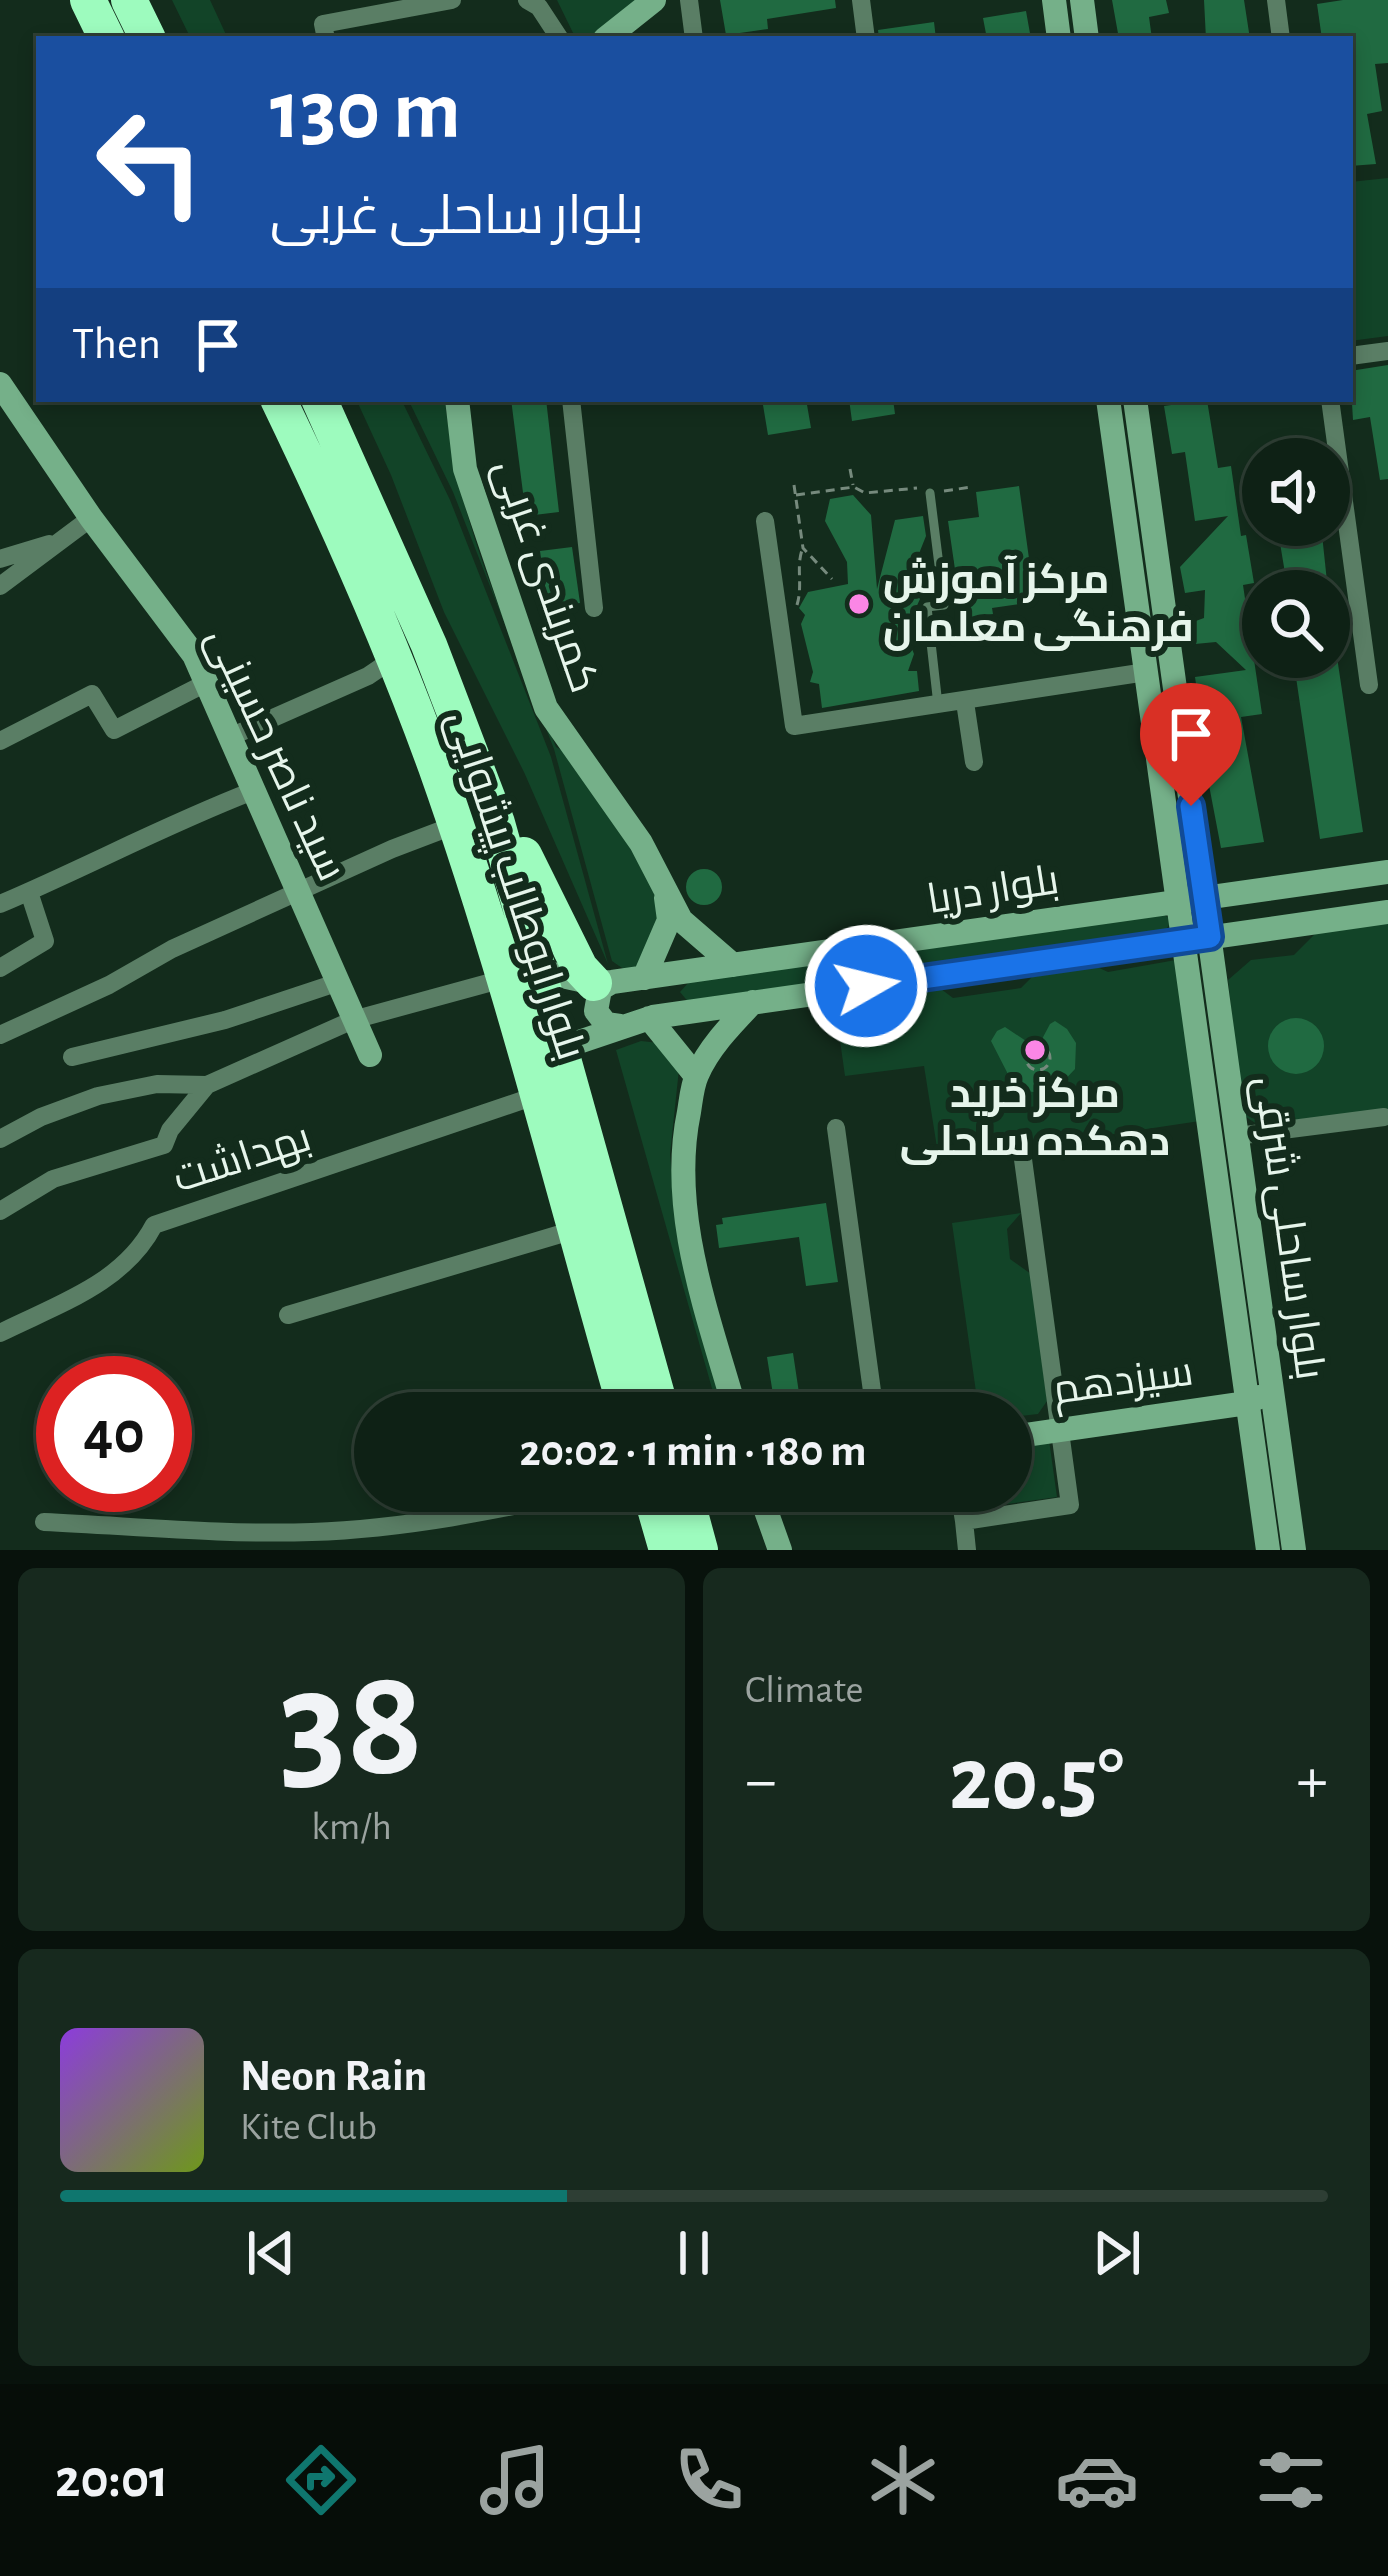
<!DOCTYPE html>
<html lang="en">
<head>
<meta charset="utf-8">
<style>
	:root { --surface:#0e2115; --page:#17291e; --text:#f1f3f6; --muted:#9ba3a0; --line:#2e3e34; --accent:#0f766e }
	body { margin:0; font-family:"Alegreya Sans",Cairo,sans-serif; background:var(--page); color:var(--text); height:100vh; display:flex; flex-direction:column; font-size:45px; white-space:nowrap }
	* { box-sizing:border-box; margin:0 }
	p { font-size:39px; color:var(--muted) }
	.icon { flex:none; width:66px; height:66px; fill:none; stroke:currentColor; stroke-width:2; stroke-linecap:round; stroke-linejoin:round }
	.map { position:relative; height:1550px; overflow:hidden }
	.side { display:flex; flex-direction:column; gap:18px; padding:18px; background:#08120c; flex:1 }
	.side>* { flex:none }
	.hud { position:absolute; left:36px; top:36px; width:1317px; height:366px; border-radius:0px; box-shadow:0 6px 18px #0003,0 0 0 3px var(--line); background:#1a4fa0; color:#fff; overflow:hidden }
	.controls { position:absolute; left:1242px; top:438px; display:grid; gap:24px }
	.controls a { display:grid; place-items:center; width:108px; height:108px; border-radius:50%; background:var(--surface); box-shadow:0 6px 18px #0003,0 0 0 3px var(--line); font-size:60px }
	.speed { position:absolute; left:36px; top:1356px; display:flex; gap:24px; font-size:60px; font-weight:700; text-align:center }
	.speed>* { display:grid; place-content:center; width:156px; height:156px; border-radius:50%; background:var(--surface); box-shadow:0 6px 18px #0003,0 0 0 3px var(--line); line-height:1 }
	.speed .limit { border:18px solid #d22; background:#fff; color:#111 }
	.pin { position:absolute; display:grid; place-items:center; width:102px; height:102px; color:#fff; margin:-123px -51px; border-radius:50% 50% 50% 0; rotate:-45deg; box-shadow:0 0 12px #0007 }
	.pin .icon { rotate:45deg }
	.me { position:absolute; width:132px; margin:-66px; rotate:82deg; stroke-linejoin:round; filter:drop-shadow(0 0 9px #0008) }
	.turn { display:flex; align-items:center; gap:42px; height:252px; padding:0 36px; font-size:54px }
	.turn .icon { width:156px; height:156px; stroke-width:2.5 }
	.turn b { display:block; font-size:84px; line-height:102px }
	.then { display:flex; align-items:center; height:114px; padding:0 36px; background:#0003; gap:24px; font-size:45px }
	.big { font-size:90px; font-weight:600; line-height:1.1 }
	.side .card { flex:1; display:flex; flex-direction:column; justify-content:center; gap:18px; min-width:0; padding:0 42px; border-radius:18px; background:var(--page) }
	.side .dial { align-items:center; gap:0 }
	.dial b { font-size:156px; line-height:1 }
	.song { display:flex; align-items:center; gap:36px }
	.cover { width:144px; height:144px; border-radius:18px; background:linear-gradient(135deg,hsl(270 70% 55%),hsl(80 70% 35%)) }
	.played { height:12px; border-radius:6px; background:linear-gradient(90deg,var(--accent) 40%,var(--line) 40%) }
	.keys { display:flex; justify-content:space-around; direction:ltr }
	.heat { display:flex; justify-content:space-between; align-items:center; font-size:66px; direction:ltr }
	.side .tiles { flex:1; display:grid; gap:18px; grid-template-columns:1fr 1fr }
	.card:last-child { grid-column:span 2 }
	.trip { position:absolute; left:354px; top:1392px; width:678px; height:120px; border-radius:60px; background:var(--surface); box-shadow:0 6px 18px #0003,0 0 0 3px var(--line); font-weight:600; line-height:120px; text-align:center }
	.menu { display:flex; height:192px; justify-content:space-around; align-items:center; background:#060d08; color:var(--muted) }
	.menu .icon { width:84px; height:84px }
	.menu .on { color:var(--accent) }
	.menu b { font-size:54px; color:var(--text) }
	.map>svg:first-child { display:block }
	.green { fill:#124428 }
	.building { fill:#206a41 }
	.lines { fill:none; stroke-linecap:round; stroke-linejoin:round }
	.path { stroke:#768a7d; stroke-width:3; stroke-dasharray:9 6; stroke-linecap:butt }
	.lane { stroke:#5a7e65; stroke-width:9 }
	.street { stroke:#5a7e65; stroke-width:18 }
	.secondary { stroke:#75b089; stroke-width:24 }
	.highway { stroke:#9dfbbe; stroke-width:36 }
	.route-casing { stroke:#114b97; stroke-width:30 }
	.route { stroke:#1a73e8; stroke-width:21 }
	.poi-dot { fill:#fb86e5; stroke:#132c1c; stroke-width:4.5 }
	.labels { text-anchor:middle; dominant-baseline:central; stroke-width:12; stroke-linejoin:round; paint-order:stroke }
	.street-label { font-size:42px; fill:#e6f5eb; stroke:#132c1c }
	.poi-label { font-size:42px; font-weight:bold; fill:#e6f5eb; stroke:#132c1c; text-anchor:start }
</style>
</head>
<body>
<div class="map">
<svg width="1388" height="1550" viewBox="0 0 1388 1550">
	<rect width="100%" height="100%" fill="#132c1c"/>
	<path class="green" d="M172,0h38l18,39h-37z
		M557,0h81l-49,39h-13z
		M1388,178v158l-38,5v-159z
		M356,399h45l49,101 101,257 57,207 -84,-192 -80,-160 -53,-137z
		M408,399h37c11,123 66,235 111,348l15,8 85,134 7,30 -21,49 -17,2 -13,-9 -58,-212 -101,-257z
		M1161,913l11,7 -8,13 -247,40 -5,-11 6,-13z
		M1388,922v188l-128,16 -17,-11 -15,-135 23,-20 43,-5 23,-23z
		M892,952l6,8 -4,13 -204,31 -10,-12 9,-10z
		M1176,960l24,161 -261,39 -15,-94 -79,10 -10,-71 106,-16 12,9 68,-10 11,-11 63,-11 13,6z
		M641,1041l18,2 20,26 -9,85 8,87 47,172h-6l-103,-363z
		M1021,1213l-14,16 3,30 21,15 16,127 -9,13 -27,3v-4h-32l-27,-190z
		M1048,1433l9,64 -85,12 -3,-18h42v-53z"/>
	<path class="building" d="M720,0h115l1,8 -69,11 1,10 -42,6z
		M1112,0h54l3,13 -20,4 3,22h-33z
		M1204,0h40l6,39h-44z
		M1343,0h45v63l-13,1 7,47 -15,3 9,50 -26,2v-127h-28l-5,-35z
		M1026,11l5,28h-44l-4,-21z
		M934,22l2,17h-57l-1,-9z
		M1388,365v114l-8,1 -10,-63 -17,3 -3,-49z
		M511,399h35l13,113 -33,4z
		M762,399h44l5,29 -43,7z
		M849,399h44l2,15 -43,7z
		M1207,400l11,68 13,-2 10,70 5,-1 8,48 -11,2 19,129 -21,3 23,125 -43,6 -21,-110h4l-9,-61 51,-7 -30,-28 -21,2 -2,-22 11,-4 1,-28 -20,3 -5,-26 48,-51 -33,5 -10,-69 -13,2 -8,-48z
		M1019,486l16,116 -43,6 1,6 -31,4 -14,-97 31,-4 -3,-25z
		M853,495l18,20 6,74 18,-69 28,-4 3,20 -6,15 2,17 -5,15 3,16 -6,13 3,16 -8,13 5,13 -6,17h9l2,20 -97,17 -3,-24 -9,-2 3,-10 -12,-48 4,-9 -6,-7 9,-16 40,-8 -1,-22 -22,-41 5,-22z
		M1277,525h44l7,66h-40z
		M572,547l8,56 -32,4 -8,-56z
		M1293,657h44l26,175 -43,7z
		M686 887a18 18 0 1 1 36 0a18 18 0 1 1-36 0Z
		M1268 1046a28 28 0 1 1 56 0a28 28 0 1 1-56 0Z
		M1055,1021l12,8 9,14 -1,26 -17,18 -16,6 -17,-2 -14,-11 -20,-39 6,-10 8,-4 24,16 12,-2 9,-17z
		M826,1203l12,79 -32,4 -7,-49 -80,11 -3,-23 7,-1 -1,-6z
		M793,1353l9,60h-26l-9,-56z"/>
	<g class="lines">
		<path class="path" d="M850,469l3,16
			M794,485l9,63 29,31
			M944,491l28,-4
			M796,495l58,-8 11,6 52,-5
			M797,605c6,-20 -1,-37 5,-55
			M1026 1058a12 12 0 1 1 24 0a12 12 0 1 1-24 0Z"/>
		<path class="lane" d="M930,493l14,112 -17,2 11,98"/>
		<path class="street" d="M527,0l12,7 21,32
			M689,0l5,39
			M861,0l5,39
			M1276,0l5,39
			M326,39l-3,-15 129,-24
			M1350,356l38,-5
			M571,399l23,209
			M1330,399l39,286
			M765,521l29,205 352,-54
			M0,559l49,-15
			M0,586l91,-68
			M965,702l9,60
			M230,737l138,-61 25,-17
			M0,741l92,-47 22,36 92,-47
			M0,904c85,-36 167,-80 253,-113
			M0,968l45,-27 -16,-49
			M0,1035l109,-50 63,-36 220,-100 63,-24
			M72,1057l153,-37 111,-37
			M836,1128l39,285
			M1237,1136l147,-19
			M0,1139l41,-22 57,-21 59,-12 50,1 146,-65 150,-41
			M0,1211l53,-32 111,-34 6,-15 37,-45
			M288,1315l286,-85
			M0,1333c58,-29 123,-49 154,-108l381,-129
			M959,1491l5,30 106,-16 -48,-353
			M964,1521l3,29
			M44,1522c89,4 179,13 268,10 93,-3 185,-22 275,-41"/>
		<path class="secondary" d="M1054,0l5,39
			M1082,0l5,39
			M605,39l49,-39
			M0,384l91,134 103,137 176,400
			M457,399l8,70 81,239 95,135 40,77 52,45
			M1108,399l160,1151
			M1135,399l159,1151
			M539,971l55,12 18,-1 776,-110
			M644,978l25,-58 -3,-22
			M612,982l-12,7 -4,22 10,13 14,2
			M649,1018l47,58
			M561,1048l92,-31 735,-105
			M736,1413c-27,-96 -68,-200 -47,-301 2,-12 3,-26 8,-37 12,-28 36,-52 56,-73
			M1011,1437l236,-34 12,-6
			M759,1491l21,59"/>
		<path class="highway" d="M88,0l19,39
			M129,0l19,39
			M278,399c58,120 113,243 158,368 75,211 129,431 191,646
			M319,399l110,246 68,178 165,590
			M524,855l56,113 14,15
			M650,1491l17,59
			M684,1491l16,59"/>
	</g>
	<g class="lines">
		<g class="route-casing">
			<path id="route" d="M866,986l344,-49 -19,-131"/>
		</g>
		<use href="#route" class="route"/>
	</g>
	<g class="poi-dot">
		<circle cx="859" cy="604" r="12"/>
		<circle cx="1035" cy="1050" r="12"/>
	</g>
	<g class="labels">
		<g class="street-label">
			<text transform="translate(546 576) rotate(71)">کمربندی غربی</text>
			<text transform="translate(276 754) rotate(65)">سید ناصر حسینی</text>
			<text transform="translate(516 885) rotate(72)">بلوار ابوطالب پیشوایی</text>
			<text transform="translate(993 890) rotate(-9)">بلوار دریا</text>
			<text transform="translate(242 1158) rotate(-18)">بهداشت</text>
			<text transform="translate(1289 1228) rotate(82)">بلوار ساحلی شرقی</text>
			<text transform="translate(1123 1381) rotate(-8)">سیزدهم</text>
		</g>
		<g class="poi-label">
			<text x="883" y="580">مرکز آموزش<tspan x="883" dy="48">فرهنگی معلمان</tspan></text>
			<text x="1035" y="1094" text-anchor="middle">مرکز خرید<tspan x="1035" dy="48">دهکده ساحلی</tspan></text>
		</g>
	</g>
</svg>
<div class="controls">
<a><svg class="icon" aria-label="sound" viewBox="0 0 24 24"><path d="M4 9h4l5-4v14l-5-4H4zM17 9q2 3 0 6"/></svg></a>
<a><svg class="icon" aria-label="search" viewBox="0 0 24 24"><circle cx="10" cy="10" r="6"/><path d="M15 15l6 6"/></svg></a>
</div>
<div class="speed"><div class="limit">40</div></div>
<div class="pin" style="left:1191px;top:806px;background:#d93025"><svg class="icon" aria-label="arrive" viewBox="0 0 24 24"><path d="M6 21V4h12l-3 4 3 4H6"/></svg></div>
<svg class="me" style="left:866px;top:986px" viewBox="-20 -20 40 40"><circle r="17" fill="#1a73e8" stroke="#fff" stroke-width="3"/><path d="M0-11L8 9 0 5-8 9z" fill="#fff"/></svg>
<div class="trip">20:02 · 1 min · 180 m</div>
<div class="hud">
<div class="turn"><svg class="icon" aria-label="left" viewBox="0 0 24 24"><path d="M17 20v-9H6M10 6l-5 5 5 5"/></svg><div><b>130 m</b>بلوار ساحلی غربی</div></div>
<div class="then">Then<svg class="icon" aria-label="arrive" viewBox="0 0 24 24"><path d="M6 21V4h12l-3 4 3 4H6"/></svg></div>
</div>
</div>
<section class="side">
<div class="tiles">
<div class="card dial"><b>38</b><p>km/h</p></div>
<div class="card"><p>Climate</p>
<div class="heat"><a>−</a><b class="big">20.5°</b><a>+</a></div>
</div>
<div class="card">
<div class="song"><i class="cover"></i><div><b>Neon Rain</b><p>Kite Club</p></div></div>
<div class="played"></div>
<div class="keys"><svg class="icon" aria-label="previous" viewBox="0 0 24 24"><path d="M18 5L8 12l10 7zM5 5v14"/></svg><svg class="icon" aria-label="pause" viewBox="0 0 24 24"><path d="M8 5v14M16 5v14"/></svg><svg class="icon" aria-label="next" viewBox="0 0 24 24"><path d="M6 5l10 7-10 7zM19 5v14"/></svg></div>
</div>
</div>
</section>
<nav class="menu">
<b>20:01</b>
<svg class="icon on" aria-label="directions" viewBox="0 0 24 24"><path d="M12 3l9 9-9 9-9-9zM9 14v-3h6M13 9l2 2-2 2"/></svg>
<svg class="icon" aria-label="music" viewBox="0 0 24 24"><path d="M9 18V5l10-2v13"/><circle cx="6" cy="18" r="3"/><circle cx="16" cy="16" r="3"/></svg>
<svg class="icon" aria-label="phone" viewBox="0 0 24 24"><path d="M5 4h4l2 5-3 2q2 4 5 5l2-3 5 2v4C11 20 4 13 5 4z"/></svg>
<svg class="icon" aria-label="climate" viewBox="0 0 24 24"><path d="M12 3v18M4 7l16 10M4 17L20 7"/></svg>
<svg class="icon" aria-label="car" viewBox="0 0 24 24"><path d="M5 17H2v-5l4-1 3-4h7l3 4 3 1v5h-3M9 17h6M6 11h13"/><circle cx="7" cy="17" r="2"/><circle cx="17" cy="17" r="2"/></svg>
<svg class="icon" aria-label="filters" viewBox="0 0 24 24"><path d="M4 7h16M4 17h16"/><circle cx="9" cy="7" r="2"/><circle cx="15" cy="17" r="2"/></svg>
</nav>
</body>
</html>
